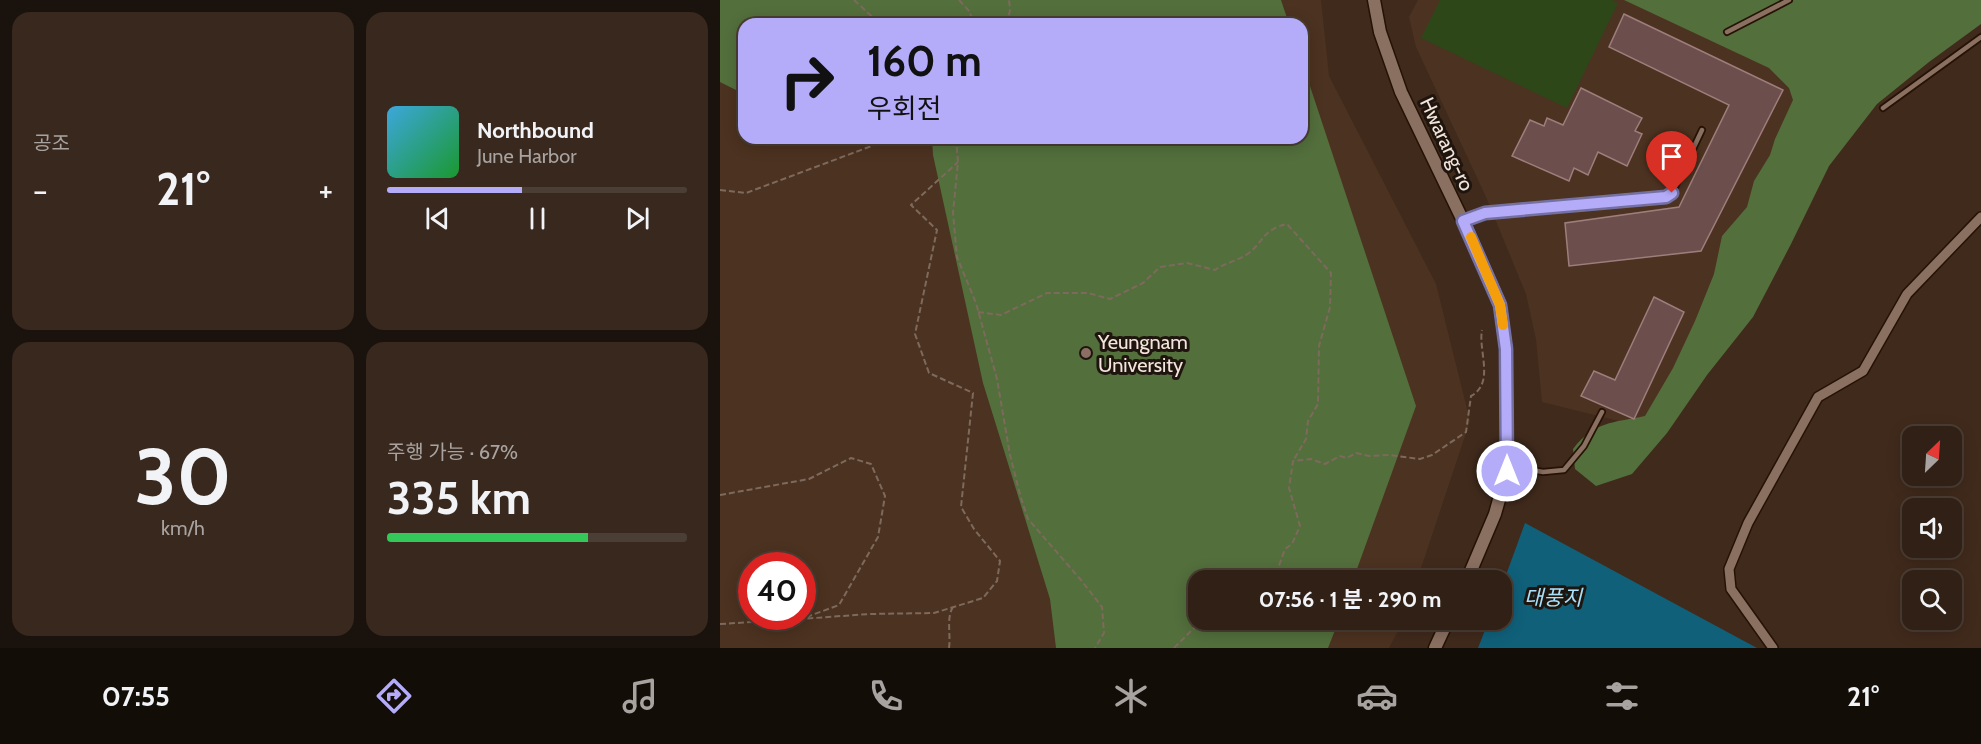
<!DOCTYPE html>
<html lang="ko">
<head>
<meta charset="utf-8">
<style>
	:root { --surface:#302015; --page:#38281e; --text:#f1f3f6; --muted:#a8a3a0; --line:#4b3e34; --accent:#b4acf9 }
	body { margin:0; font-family:Cabin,"Noto Sans KR",sans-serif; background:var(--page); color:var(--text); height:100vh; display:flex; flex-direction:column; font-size:22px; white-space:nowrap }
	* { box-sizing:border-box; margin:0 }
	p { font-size:20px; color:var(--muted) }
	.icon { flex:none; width:33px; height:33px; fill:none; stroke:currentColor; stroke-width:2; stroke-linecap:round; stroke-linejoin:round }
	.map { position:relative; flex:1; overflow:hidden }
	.sheet { display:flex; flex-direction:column; gap:12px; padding:12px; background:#1a120c; width:720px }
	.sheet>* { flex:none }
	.top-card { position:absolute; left:18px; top:18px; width:570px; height:126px; border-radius:18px; box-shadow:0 3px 15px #0003,0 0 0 2px var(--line); background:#b4acf9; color:#111; overflow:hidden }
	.needle { width:39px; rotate:25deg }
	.buttons { position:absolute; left:1182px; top:426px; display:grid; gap:12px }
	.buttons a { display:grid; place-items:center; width:60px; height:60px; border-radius:12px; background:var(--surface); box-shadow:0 3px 15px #0003,0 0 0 2px var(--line); font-size:30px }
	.speed { position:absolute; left:18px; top:552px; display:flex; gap:12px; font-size:30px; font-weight:700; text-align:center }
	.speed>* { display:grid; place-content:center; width:78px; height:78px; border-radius:50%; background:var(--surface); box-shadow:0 3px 15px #0003,0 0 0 2px var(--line); line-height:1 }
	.speed .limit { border:9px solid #d22; background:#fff; color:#111 }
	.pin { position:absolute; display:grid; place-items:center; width:51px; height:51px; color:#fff; margin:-62px -26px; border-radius:50% 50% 50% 0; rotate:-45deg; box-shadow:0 0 6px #0007 }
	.pin .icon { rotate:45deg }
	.me { position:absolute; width:66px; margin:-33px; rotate:0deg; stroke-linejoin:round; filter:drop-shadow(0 0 4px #0008) }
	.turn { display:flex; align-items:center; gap:21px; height:126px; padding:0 30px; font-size:27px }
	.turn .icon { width:78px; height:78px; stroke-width:2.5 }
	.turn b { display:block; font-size:42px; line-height:51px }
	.big { font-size:45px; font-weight:700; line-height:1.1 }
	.sheet .widget { flex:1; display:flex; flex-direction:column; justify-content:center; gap:9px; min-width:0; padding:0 21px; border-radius:18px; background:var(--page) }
	.sheet .dial { align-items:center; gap:0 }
	.dial b { font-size:78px; line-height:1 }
	.song { display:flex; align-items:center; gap:18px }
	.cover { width:72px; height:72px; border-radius:9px; background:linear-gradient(135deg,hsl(200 70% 55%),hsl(130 70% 35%)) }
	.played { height:6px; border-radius:3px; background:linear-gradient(90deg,var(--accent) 45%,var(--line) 45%) }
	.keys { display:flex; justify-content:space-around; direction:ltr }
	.heat { display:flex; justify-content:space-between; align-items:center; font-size:33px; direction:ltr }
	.charge { height:9px; border-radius:4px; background:linear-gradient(90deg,#34c759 67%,var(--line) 0) }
	.sheet .tiles { flex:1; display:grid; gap:12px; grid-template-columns:repeat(2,1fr) }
	.trip { position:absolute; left:468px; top:570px; width:324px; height:60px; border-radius:18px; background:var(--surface); box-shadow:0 3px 15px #0003,0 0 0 2px var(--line); font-weight:700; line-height:60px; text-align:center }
	.tabs { display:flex; height:96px; justify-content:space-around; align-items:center; background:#130d08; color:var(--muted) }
	.tabs .icon { width:42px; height:42px }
	.tabs .active { color:var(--accent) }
	.tabs b { font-size:27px; color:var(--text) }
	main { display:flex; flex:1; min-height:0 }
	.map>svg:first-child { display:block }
	.built { fill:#4c3220; fill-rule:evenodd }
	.green { fill:#2e4718 }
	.forest { fill:#536f3c }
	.water { fill:#10607a }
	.building { fill:#6c4f4d; stroke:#9e7e7c; stroke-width:1.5 }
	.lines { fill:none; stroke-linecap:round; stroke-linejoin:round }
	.service-casing { stroke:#261205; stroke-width:8 }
	.minor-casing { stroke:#261205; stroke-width:12 }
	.tertiary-casing { stroke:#261205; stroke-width:15 }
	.path { stroke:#7d6a5d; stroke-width:2; stroke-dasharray:6 3; stroke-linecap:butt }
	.service { stroke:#8a7061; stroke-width:4.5 }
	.minor { stroke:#8a7061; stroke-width:9 }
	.tertiary { stroke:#8a7061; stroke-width:12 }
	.route-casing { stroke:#7570a2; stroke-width:15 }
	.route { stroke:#b4acf9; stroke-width:10 }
	.slow { stroke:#f59e0b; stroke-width:10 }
	.education-dot { fill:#8d6e63; stroke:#1f150f; stroke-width:2 }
	.labels { text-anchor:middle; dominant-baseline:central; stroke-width:6; stroke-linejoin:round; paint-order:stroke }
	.street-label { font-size:20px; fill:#f3e5dc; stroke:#1f150f }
	.poi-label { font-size:20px; fill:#f3e5dc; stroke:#1f150f; text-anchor:start }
	.water-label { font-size:21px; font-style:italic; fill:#a8e1fa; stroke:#1f150f }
</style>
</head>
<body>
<main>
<section class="sheet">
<div class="tiles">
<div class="widget"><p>공조</p>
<div class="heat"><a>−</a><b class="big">21°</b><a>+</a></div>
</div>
<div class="widget">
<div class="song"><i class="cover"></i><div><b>Northbound</b><p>June Harbor</p></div></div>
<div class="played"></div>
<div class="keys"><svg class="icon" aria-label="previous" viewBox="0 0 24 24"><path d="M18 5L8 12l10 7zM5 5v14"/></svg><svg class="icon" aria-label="pause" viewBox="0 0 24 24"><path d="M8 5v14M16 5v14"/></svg><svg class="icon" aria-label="next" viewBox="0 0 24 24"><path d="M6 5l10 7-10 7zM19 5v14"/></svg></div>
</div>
<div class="widget dial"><b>30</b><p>km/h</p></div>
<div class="widget"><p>주행 가능 · 67%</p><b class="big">335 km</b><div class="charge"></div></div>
</div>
</section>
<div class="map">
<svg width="1261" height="648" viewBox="0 0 1261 648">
	<rect width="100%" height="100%" fill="#402a1c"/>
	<path class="built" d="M0,0h601l8,76 107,208 34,137 -53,159h-219v40h206l-15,28h-669zM24,24h558v114h-558zM32,566h50v50h-50z
		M698,0h218l178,85 -167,343 -105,-26 -6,-63 -10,-45 -40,-97 -70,-150 -7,-30z"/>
	<path class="green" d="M720,0h172l6,3 -51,105 -146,-70z"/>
	<path class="forest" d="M0,0h561l8,24h-545v70l-24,-12z
		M904,0h357v24l-52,38 -52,42 -48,62 -38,78 -38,73 -46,58 -40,58 -35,41 -36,12 -21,-17 -2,-20c22,-28 39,-26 72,-33l28,-48 22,-47 19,-47 8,-38 25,-29 7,-26 16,-26 5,-16 18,-39 -4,-12 -20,-20z
		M582,62l114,344 -63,174h-155v40h141l-11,28h-272l-6,-49 -67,-216 -50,-228 -1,-17h370z"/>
	<path class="water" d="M805,523l232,125h-279l11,-28h13v-34z"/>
	<path class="building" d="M904,14l159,76 -82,161 -132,15 -4,-43 114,-16 50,-102 -120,-58z
		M861,88l61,30 -7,13 7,3 -15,32 -29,-14 -10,23 -14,-7 -5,13 -57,-25 18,-36 14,6 3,-8 16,7z
		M934,297l30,15 -50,107 -53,-23 13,-25 21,9z"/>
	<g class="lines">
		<g class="service-casing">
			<path id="service" d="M1007,32l62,-32
				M1163,108l98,-71
				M745,220l20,-7 182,-16 5,-4 30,-63
				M789,466l34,6 21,-2 20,-24 18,-34"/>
		</g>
		<g class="minor-casing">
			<path id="minor" d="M1053,648l-42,-59 -2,-20 19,-46 70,-126 45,-26 44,-77 74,-77"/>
		</g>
		<g class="tertiary-casing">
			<path id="tertiary" d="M654,0l6,32 21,60 65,135 34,78 6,44 1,122 -12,43 -28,66
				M715,648l13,-28"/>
		</g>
		<path class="path" d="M134,0l26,24
			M239,0l11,12 3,12
			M287,24l3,-14 -1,-10
			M236,138l2,24 -5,51 4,44 19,46 21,76 13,76 11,43 7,21 53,61 21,27 2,26 -9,15
			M0,190l26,3 147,-55
			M258,312l23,3 46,-22h41l22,6 33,-16 17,-16 27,-4 28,7c10,-7 21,-9 31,-15 18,-12 15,-25 41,-31l44,49 -1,34 -11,39 -1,58 -10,17 -2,18 -13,22
			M0,495l89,-16 42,-21 20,6 14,32 -7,41 -39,68 -38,14 68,-5 65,-1 49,-15 14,-17 3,-20 -26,-32 -13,-22 12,-114 -44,-20 -14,-39 22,-104 -26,-25 47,-43
			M549,580l8,-9 8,-22 7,-5 8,-18 -11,-38 4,-27 18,-2 14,5 15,-8 7,2 9,-5 13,3 20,-1 31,4 12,-4 34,-23 5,-36c24,-13 7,-45 11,-66
			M0,624l81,-5
			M229,648c2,-13 -3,-30 4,-41
			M454,648l19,-19 20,-9"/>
		<use href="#service" class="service"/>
		<use href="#minor" class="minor"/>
		<use href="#tertiary" class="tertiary"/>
	</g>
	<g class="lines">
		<g class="route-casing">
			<path id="route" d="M787,471l-1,-122 -6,-44 -37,-84 22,-8 181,-16 6,-4"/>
		</g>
		<use href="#route" class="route"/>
		<path class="slow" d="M751,237l29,68 3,20"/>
	</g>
	<circle class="education-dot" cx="366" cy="353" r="6"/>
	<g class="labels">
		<g class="street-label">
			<text transform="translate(727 144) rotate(65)">Hwarang-ro</text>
		</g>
		<g class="poi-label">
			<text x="378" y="342">Yeungnam<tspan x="378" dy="23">University</tspan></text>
		</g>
		<g class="water-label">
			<text x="833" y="597">대풍지</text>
		</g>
	</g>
</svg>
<div class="buttons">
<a><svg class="needle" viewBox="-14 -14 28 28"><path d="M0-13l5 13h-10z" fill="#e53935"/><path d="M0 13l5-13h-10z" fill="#a8a3a0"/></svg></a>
<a><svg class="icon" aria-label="sound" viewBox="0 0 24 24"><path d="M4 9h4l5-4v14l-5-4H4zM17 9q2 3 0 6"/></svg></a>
<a><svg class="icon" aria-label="search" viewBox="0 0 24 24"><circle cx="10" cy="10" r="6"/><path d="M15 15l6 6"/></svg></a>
</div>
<div class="speed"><div class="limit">40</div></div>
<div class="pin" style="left:952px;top:193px;background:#d93025"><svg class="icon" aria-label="arrive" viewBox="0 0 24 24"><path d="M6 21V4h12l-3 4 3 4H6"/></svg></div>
<svg class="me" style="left:787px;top:471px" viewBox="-20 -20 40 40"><circle r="17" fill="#b4acf9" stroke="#fff" stroke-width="3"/><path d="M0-11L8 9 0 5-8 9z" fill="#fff"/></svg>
<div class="trip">07:56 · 1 분 · 290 m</div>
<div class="top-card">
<div class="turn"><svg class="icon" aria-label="right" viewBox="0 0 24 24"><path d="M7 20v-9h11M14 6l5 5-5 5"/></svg><div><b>160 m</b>우회전</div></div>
</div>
</div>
</main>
<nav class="tabs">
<b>07:55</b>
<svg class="icon active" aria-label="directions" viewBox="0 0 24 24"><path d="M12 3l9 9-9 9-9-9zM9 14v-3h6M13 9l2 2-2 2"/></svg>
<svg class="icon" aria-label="music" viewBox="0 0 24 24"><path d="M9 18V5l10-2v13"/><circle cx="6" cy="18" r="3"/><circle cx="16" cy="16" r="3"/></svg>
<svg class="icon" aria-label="phone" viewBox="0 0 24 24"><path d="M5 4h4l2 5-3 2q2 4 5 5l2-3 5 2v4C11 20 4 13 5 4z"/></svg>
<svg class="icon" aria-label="climate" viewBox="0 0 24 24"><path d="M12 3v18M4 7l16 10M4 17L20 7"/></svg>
<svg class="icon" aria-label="car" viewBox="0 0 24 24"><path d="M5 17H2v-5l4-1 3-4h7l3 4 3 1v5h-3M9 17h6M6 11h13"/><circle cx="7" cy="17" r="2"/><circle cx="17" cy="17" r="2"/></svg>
<svg class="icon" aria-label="filters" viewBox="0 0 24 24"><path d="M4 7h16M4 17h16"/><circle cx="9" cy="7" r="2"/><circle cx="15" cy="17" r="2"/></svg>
<b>21°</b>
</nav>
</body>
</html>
